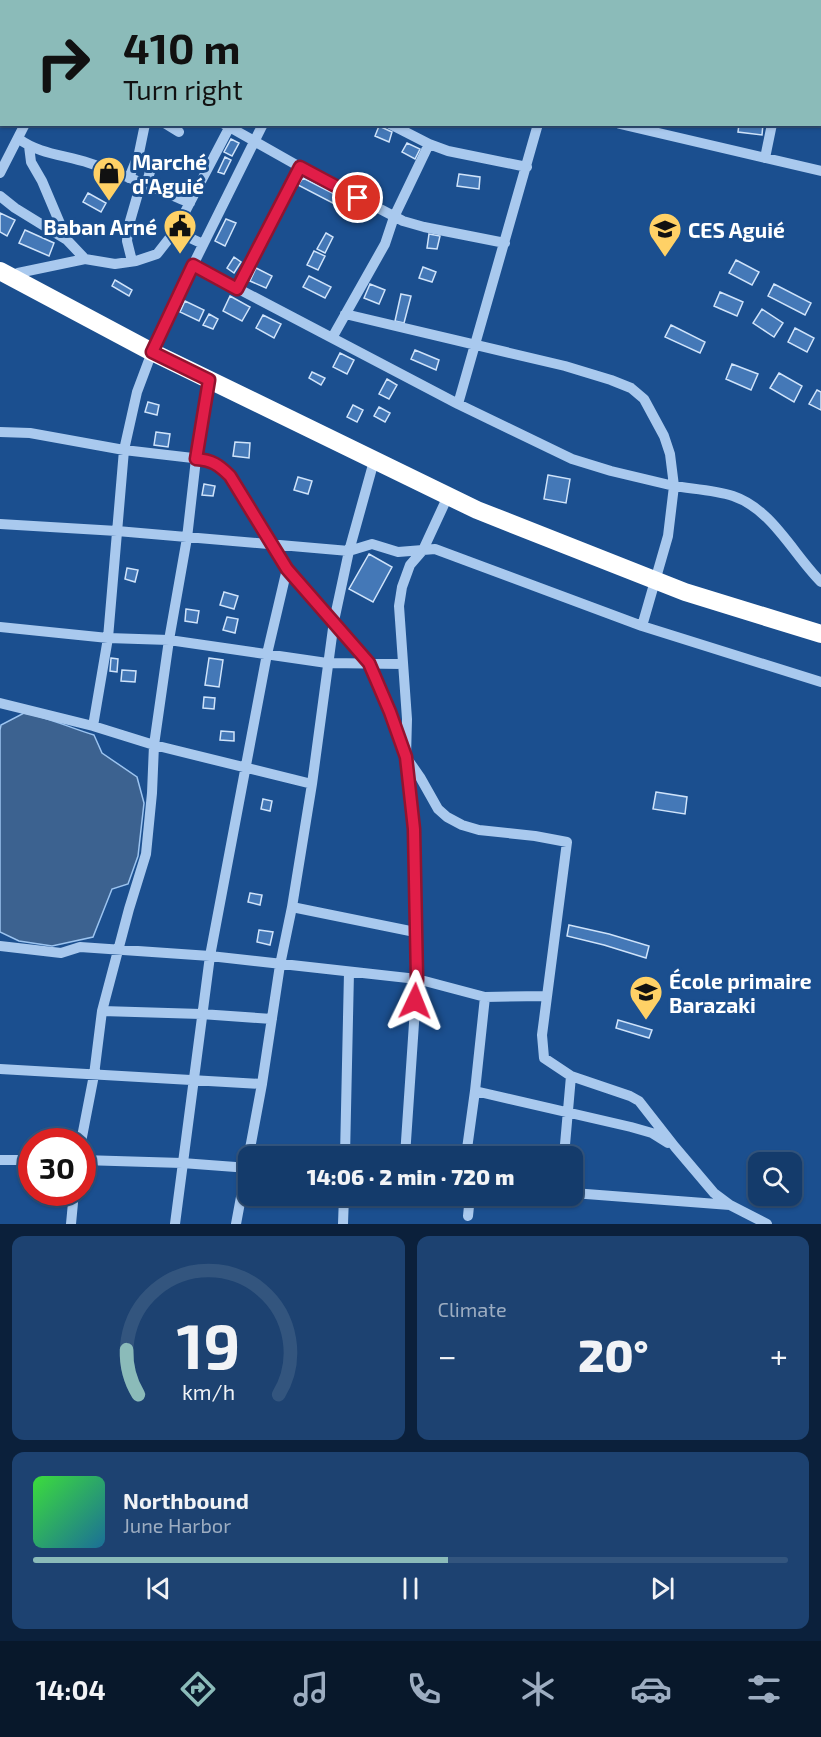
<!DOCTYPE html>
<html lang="en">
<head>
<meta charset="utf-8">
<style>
	:root { --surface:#143b6b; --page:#1d4271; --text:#f1f3f6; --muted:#9dadc1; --line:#33557e; --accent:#8bbbb9 }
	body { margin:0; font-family:"Exo 2",sans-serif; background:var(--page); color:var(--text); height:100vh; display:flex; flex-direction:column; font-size:22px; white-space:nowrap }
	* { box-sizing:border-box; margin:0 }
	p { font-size:20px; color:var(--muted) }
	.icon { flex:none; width:33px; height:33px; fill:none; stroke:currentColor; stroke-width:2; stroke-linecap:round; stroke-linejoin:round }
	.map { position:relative; height:1224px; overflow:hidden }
	.sheet { display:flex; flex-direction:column; gap:12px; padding:12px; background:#0b203b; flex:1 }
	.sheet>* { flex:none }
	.guide { position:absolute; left:0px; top:0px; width:822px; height:126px; box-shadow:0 2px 4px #0004,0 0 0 2px var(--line); background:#8bbbb9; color:#111; overflow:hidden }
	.fabs { position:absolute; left:748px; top:1152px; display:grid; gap:12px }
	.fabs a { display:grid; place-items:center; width:54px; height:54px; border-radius:12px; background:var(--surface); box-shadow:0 2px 4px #0004,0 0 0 2px var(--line); font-size:30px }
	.speed { position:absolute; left:18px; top:1128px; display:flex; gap:12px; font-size:30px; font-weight:700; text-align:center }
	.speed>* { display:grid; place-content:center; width:78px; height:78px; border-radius:50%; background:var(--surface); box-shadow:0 2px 4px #0004,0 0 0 2px var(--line); line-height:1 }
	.speed .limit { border:9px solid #d22; background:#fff; color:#111 }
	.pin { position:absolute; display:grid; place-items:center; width:51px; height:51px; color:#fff; margin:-26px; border:3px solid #fff; border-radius:50%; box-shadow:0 2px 6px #0007 }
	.me { position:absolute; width:66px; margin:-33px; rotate:2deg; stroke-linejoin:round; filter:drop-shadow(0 0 4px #0008) }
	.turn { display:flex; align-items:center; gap:21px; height:126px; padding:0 24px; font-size:27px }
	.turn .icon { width:78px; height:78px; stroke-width:2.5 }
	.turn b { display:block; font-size:42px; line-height:51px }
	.big { font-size:45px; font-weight:800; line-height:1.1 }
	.sheet .widget { flex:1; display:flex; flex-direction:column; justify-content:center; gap:9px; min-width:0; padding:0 21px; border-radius:12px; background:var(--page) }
	.sheet .dial { align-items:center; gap:0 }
	.dial svg { height:156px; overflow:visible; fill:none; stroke:var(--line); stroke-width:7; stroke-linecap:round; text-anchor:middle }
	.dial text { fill:var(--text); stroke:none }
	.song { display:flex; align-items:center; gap:18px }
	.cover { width:72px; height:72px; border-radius:9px; background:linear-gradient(135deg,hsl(120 70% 55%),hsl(200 70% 35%)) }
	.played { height:6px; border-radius:3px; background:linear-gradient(90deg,var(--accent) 55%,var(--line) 55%) }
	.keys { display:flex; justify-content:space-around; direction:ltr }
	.heat { display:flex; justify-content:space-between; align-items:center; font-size:33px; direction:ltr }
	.sheet .tiles { flex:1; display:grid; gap:12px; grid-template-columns:1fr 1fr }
	.widget:last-child { grid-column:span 2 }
	.trip { position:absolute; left:238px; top:1146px; width:345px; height:60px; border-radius:12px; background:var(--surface); box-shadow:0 2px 4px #0004,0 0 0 2px var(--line); font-weight:800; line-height:60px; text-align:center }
	.dock { display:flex; height:96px; justify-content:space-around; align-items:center; background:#08182b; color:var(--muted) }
	.dock .icon { width:42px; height:42px }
	.dock .active { color:var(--accent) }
	.dock b { font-size:27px; color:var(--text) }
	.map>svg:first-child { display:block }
	.water { fill:#3c6290; stroke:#9cc4f0; stroke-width:1.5 }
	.building { fill:#4478b7; stroke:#cfe3fa; stroke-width:1.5 }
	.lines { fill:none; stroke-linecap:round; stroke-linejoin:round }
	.minor { stroke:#a9c9ee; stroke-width:10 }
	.highway { stroke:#fff; stroke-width:18 }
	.route-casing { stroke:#92132f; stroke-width:15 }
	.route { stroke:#e11d48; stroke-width:10 }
	.labels { text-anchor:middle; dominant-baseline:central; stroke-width:6; stroke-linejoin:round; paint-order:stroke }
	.poi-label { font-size:21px; font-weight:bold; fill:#fff; stroke:#1b4f8f; text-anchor:start }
</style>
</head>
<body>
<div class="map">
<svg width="821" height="1224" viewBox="0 0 821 1224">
	<rect width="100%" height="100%" fill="#1b4f8f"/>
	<path class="water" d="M24,713c24,4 46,15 70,22l8,18 35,24 7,26 -6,53 -10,28 -16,5 -19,48 -41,9 -33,-5 -19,-9v-202l1,-5z"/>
	<path class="building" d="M739,124h24l-1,11 -24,-3z
		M379,126l13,6 -3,10 -14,-6z
		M231,139l8,4 -7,13 -8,-4z
		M407,143l13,6 -5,10 -13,-7z
		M225,157l6,3 -7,14 -6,-2z
		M459,174l21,3 -1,12 -22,-3z
		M303,178l51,26 -4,8 -52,-27z
		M88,193l18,10 -5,9 -18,-10z
		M0,213l15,7 -8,16 -7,-4z
		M226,219l10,4 -11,23 -10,-5z
		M25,230l29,13 -5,13 -30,-13z
		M326,233l7,4 -8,16 -8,-4z
		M429,234l11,2 -3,13 -10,-1z
		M314,251l11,5 -7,14 -11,-5z
		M234,257l7,5 -7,11 -7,-5z
		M736,260l23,12 -7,13 -23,-12z
		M423,267l13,5 -4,10 -13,-4z
		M256,268l16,8 -6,12 -16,-7z
		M309,276l22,11 -6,11 -22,-11z
		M115,280l17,10 -3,6 -17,-10z
		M370,284l15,6 -6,14 -15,-6z
		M774,284l37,19 -6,12 -37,-19z
		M720,292l23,10 -6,14 -23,-10z
		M401,294l10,2 -7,27 -9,-2z
		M230,296l20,11 -8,14 -19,-10z
		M185,301l19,9 -5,11 -19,-9z
		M762,309l21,14 -9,14 -21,-14z
		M209,314l9,5 -5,10 -10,-4z
		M263,315l18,9 -7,14 -18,-10z
		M671,325l34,17 -5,11 -35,-16z
		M795,328l19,10 -7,14 -19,-10z
		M415,350l24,10 -3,10 -25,-11z
		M340,353l14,7 -7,14 -14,-7z
		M732,364l26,10 -7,16 -25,-11z
		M312,372l13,6 -4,7 -12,-7z
		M779,373l23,13 -8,16 -24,-14z
		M387,379l10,6 -8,14 -10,-5z
		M817,390l4,2v18l-12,-6z
		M148,402l11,3 -2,10 -12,-3z
		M353,405l10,5 -6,12 -10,-5z
		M379,407l11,6 -5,9 -11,-6z
		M156,432l14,2 -2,13 -14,-2z
		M235,442l15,1 -1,15 -16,-2z
		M548,475l22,4 -4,24 -22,-4z
		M298,477l14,4 -4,13 -14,-4z
		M204,484l11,2 -2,10 -11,-1z
		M369,554l23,13 -19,35 -24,-13z
		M127,568l11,2 -3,12 -10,-3z
		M224,592l14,4 -4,13 -14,-4z
		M186,609l13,2 -2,12 -12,-2z
		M227,617l11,2 -3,14 -12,-3z
		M111,658l7,1 -1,13 -7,-1z
		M209,658l14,2 -4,27 -14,-2z
		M122,670l14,1 -1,11 -14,-1z
		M204,697l11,1 -1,11 -11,-1z
		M221,731l13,1v9l-14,-1z
		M656,792l31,5 -2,17 -32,-5z
		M263,799l9,2 -2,10 -9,-2z
		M250,893l12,2 -2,10 -12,-3z
		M569,925l40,9 40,12 -3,12 -42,-13 -37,-9z
		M259,930l14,2 -3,13 -13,-3z
		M618,1020l34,10 -3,8 -33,-10z"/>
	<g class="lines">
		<path class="minor" d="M309,0l2,2
			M553,0l4,2
			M0,1l2,1
			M95,2l1,-2
			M327,2l1,-2
			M440,2l1,-2
			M542,2l1,-2
			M663,2v-2
			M799,2l1,-2
			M0,34l2,1
			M820,66l1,1
			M0,82l2,1
			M166,124l13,8
			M224,124l76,43 103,54 21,6 81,16
			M390,124l39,20 19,7 79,16
			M620,124l201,47
			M19,139c20,15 46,16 70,24 34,11 68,26 101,40
			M29,146l2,16 11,19 25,59
			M765,158l7,-34
			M0,173l25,-49
			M129,178l10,-25 6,-29
			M146,185l6,-20
			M0,196l15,12 52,32 18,19
			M175,231l28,13
			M132,261l-5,-20 1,-13 13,-45
			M193,265l265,139 114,55 39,12 63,15 -6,50 -26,90
			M15,280l3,-7 67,-14 30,5 21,-3 21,-7 18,-23 54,-103
			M237,289l63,-122
			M345,314l220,52 46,14 20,8 13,11 20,37 6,18 4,32c18,3 41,4 59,10 39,13 60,58 88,86
			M332,338l53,-94 9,-27 35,-73
			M458,404l80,-280
			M0,432l30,1 94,17 86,10 9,5 10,11 58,93 82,94 21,49 16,45 8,72 3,150 -12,177
			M0,524l117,7 232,20 23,-7 26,8 25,-2 25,-54
			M0,627l108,11 61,2 158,23 76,1
			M0,703l93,23 61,19 158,39
			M93,726l15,-88 16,-188 13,-58 15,-40 41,-87 70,-141
			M292,907l123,25
			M0,946l61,7 19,-6 130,9 207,23 68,18 61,-1
			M102,1011l99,3 71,5
			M0,1069l262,15
			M475,1091l156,36 21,6 16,10
			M81,1142l13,-67 8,-64 27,-102 17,-55 6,-61 2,-48 15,-105 18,-102 9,-79 13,-80
			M345,1156l4,-184
			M466,1156l9,-65 10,-94
			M564,1156l7,-80
			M0,1160h32
			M82,1160l100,3 67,5
			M573,1193l157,12 37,19
			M730,1205l-16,-12 -39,-46 -36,-46 -9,-5 -59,-20 -27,-18 -2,-23 25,-193 -32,-6 -56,-6 -17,-5 -15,-8 -9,-8 -18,-32 -14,-20 1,-38 -8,-113 3,-19 8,-22 13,-15 12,-1 207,77 179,56
			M468,1216l2,-20
			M71,1224l3,-32
			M175,1224l35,-268 57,-302 20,-85
			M236,1224l26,-140 18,-119 12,-58 20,-123 22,-163 15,-70 25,-90
			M343,1224l1,-28"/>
		<path class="highway" d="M0,271l152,81 325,158 208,82 136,42"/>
	</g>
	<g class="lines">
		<g class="route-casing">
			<path id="route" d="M358,198l-58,-31 -63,122 -44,-24 -41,87 57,28 -13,79c16,1 23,6 34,17l57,93 82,94 21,49 16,45 8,72 3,150 -2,22"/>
		</g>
		<use href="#route" class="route"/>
	</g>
	<defs>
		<g id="shop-pin" transform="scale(1.725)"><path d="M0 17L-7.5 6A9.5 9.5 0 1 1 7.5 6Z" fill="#ffd166" stroke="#1b4f8f"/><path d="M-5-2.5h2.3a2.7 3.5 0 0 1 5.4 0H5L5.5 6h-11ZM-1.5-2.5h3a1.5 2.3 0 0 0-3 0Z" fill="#111"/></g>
		<g id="civic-pin" transform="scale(1.725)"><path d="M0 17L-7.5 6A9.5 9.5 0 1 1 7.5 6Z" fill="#ffd166" stroke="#1b4f8f"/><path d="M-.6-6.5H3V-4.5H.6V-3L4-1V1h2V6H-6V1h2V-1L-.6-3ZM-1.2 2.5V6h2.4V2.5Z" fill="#111"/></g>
		<g id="school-pin" transform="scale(1.725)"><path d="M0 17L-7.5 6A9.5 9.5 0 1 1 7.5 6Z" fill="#ffd166" stroke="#1b4f8f"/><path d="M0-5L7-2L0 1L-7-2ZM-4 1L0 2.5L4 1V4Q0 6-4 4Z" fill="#111"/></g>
	</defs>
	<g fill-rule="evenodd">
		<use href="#shop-pin" x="109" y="173"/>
		<use href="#civic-pin" x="180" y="226"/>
		<use href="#school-pin" x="665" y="229"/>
		<use href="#school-pin" x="646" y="992"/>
	</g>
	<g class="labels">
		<g class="poi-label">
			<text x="132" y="161">Marché<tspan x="132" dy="24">d'Aguié</tspan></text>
			<text x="157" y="226" text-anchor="end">Baban Arné</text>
			<text x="688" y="229">CES Aguié</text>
			<text x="669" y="980">École primaire<tspan x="669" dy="24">Barazaki</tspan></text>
		</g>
	</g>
</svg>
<div class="fabs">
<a><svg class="icon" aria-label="search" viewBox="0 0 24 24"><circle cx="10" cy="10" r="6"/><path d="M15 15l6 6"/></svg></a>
</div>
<div class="speed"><div class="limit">30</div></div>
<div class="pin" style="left:358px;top:198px;background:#d93025"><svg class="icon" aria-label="arrive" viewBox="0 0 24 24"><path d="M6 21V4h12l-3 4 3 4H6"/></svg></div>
<svg class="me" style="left:415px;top:1001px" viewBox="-20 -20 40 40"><path d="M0-17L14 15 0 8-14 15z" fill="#e11d48" stroke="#fff" stroke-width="4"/></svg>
<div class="trip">14:06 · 2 min · 720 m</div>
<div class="guide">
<div class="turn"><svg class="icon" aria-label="right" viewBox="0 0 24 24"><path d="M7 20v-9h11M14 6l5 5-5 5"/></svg><div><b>410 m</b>Turn right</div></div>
</div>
</div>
<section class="sheet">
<div class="tiles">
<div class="widget dial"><svg viewBox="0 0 100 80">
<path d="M14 69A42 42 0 1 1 86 69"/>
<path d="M14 69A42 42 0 0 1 8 46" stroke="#8bbbb9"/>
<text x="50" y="56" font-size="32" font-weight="700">19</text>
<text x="50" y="72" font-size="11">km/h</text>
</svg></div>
<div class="widget"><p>Climate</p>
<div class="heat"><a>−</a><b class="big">20°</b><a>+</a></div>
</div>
<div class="widget">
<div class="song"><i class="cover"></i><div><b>Northbound</b><p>June Harbor</p></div></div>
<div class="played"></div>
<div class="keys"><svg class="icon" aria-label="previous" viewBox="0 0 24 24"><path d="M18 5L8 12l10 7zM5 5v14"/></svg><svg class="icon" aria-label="pause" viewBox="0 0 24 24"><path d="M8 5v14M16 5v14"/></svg><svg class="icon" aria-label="next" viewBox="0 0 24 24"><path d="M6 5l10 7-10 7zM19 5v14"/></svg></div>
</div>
</div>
</section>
<nav class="dock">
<b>14:04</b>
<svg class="icon active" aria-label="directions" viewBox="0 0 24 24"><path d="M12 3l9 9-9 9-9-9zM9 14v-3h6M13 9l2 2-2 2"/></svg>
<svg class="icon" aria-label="music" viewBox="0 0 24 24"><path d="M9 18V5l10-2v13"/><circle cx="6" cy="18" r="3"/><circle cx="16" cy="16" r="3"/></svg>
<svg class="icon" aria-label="phone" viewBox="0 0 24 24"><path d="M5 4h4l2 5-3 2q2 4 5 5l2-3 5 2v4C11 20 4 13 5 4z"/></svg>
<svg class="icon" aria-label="climate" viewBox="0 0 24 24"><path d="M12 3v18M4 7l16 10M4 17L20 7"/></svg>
<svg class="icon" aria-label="car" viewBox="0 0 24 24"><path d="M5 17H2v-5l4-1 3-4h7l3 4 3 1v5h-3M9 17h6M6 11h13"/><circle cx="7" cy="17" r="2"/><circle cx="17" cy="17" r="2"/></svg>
<svg class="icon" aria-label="filters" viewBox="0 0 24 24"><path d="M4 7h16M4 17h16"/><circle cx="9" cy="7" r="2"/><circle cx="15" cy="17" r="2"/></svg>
</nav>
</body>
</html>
